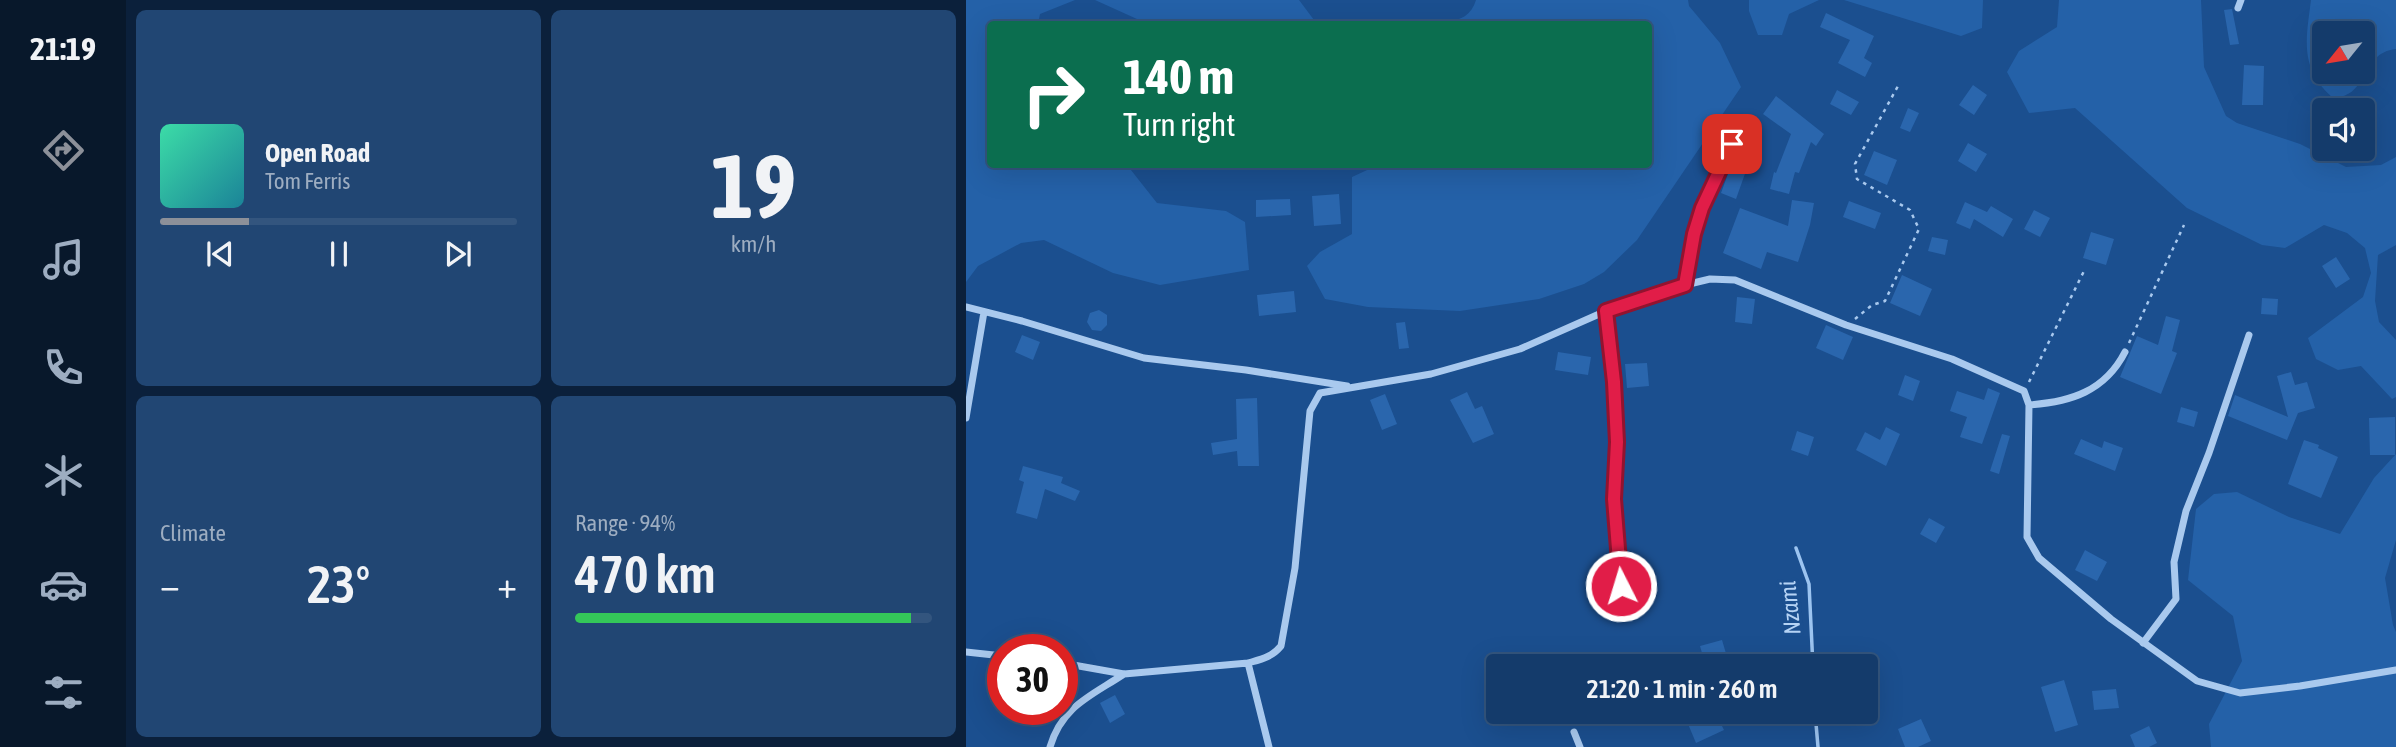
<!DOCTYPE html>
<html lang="en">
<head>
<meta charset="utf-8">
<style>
	:root { --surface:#143b6b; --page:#214673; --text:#f1f3f6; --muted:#9dadc1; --line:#33557e; --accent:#8c9099 }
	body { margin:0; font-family:"Asap Condensed",sans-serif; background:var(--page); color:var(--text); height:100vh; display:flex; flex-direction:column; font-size:26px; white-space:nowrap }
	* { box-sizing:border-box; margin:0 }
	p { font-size:23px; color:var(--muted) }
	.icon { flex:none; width:38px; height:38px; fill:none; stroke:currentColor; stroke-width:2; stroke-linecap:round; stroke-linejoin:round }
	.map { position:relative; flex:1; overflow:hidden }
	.side { display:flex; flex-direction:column; gap:10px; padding:10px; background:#0b203b; width:840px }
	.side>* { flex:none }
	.hud { position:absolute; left:21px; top:21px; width:665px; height:147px; border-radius:7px; box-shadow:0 7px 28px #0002,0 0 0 2px var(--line); background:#0b6e4f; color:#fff; overflow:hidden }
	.needle { width:46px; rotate:240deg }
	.tools { position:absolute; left:1346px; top:21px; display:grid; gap:14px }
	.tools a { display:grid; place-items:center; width:63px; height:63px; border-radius:7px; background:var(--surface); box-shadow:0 7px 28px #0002,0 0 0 2px var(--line); font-size:35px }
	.speed { position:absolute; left:21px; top:634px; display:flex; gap:14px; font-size:35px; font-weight:700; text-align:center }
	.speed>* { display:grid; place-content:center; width:91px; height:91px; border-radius:50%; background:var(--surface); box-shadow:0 7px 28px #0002,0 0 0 2px var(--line); line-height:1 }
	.speed .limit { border:10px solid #d22; background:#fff; color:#111 }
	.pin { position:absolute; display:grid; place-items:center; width:60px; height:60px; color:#fff; margin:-30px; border-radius:14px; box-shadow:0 4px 10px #0006 }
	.me { position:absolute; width:77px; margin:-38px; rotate:355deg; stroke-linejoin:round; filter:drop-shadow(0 0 5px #0008) }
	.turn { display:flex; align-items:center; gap:24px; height:147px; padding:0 21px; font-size:32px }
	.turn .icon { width:91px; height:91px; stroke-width:2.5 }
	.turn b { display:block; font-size:49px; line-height:60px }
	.big { font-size:52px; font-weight:600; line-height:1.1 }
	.side .card { flex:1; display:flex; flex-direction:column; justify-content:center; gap:10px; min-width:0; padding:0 24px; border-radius:10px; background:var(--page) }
	.side .dial { align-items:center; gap:0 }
	.dial b { font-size:91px; line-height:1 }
	.song { display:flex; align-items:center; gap:21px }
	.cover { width:84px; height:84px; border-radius:10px; background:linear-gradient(135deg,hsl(160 70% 55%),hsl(190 70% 35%)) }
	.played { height:7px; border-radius:4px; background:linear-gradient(90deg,var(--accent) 25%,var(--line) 25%) }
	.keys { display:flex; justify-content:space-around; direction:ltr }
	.heat { display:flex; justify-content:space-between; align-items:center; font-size:38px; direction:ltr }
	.charge { height:10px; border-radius:5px; background:linear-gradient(90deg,#34c759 94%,var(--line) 0) }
	.side .tiles { flex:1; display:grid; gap:10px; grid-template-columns:repeat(2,1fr) }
	.trip { position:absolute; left:520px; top:654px; width:392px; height:70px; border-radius:7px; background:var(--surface); box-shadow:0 7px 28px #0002,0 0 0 2px var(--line); font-weight:600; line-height:70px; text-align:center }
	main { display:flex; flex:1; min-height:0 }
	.dock { display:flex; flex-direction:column; width:126px; justify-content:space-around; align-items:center; background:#08182b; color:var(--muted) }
	.dock .icon { width:49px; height:49px }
	.dock .current { color:var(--accent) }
	.dock b { font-size:32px; color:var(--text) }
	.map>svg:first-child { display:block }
	.green { fill:#2461a8; fill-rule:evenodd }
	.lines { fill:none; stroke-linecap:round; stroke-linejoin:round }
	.stream { stroke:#9cc4f0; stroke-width:3.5 }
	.building { fill:#2a66ad }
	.path { stroke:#a9c9ee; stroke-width:2.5; stroke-dasharray:3.5 5; stroke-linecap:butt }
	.minor { stroke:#a9c9ee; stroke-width:7 }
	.route-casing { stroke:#92132f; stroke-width:18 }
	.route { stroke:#e11d48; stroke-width:12 }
	.labels { text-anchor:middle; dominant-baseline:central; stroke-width:7; stroke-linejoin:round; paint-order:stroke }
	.water-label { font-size:23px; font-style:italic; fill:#b5d3f5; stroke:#1b4f8f }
</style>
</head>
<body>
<main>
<nav class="dock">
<b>21:19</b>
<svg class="icon current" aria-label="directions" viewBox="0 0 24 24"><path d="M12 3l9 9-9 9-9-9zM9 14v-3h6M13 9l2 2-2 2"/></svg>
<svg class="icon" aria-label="music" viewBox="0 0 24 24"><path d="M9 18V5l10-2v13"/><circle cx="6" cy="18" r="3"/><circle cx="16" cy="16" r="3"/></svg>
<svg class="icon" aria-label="phone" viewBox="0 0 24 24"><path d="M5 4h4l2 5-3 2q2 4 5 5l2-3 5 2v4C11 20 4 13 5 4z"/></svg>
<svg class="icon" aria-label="climate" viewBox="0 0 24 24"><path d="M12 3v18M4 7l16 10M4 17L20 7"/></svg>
<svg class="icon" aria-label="car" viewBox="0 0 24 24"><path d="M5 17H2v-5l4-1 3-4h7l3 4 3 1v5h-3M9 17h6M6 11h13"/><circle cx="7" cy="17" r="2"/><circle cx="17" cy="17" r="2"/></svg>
<svg class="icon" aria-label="filters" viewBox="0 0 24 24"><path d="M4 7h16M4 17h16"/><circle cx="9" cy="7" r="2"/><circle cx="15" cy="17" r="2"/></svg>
</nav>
<section class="side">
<div class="tiles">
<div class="card">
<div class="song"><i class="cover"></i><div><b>Open Road</b><p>Tom Ferris</p></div></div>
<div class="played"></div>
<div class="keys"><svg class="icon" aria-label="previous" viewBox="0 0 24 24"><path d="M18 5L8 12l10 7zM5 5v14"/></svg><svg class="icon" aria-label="pause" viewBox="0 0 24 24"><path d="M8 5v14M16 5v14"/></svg><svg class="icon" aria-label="next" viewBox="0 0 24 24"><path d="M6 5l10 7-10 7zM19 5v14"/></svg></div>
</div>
<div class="card dial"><b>19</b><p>km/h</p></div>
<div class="card"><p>Climate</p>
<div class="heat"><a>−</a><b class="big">23°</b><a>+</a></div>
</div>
<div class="card"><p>Range · 94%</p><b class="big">470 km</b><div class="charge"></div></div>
</div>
</section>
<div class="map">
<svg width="1430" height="747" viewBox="0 0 1430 747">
	<rect width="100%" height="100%" fill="#1b4f8f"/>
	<path class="green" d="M0,0h109l-35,14 -2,10h-48v140l137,1 30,38 69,8 19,11 4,48 -89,15 -47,-12 -69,-33 -23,3 -43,23 -12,16z
		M129,0h204l18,24h-169z
		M510,0h212l1,6 31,37 21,44 -104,153 -33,32 -20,12 -45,15 -79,12 -92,-4 -43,-8 -18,-33 13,-14 32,-18v-57l26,-12 270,-1v-140h-241c24,-5 60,7 69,-24z
		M783,0h70l-30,14 -7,21h-24l-9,-24z
		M878,0h139l-1,28 -21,8z
		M1093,0h142l3,67 22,49 11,7 63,21 46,23 35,-2 15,-8v88l-18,10 -3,46 4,21 17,18v57l-4,2 -31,-33 -23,4 -22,-11 -8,-21 55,-41 8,-24 -6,-25 -18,-15 -23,-8 -39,23 -23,-3 -75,-37 -112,-100 -46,5 -22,-41 12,-21 38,-24z
		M1345,0h85v49c-37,4 -25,47 -63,49 -34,-30 -27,-58 -22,-98zM1396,33v39h-38v-39z
		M1430,454v86l-11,38 8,47 3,7v115h-185l-2,-23 33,-63 -9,-45 -45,-36 8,-71 18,-15 23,-2 52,25 51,17 34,-56z"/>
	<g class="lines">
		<path class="stream" d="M830,548l13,36 4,83
			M849,712l3,35"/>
	</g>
	<path class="building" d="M1266,9l7,35 -9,1 -6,-35z
		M860,13l48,23 -10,22 8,5 -7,14 -27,-14 12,-23 -30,-13z
		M1278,65l20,1 -1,39h-21z
		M1007,85l14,10 -13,20 -15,-10z
		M871,90l22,12 -8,13 -21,-11z
		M810,96l48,38 -8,12 -5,-4 -12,31 -4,-1 -6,22 -19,-5 4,-17 2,1 15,-39 -28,-20z
		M942,108l11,5 -9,19 -10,-4z
		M1002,143l19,11 -11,18 -18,-11z
		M908,151l23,9 -10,25 -23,-10z
		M766,163l15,5 -11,31 -15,-6z
		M373,194l2,30 -27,2 -2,-30z
		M324,199l1,16 -35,2v-17z
		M826,200l22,3 -4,22 -12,37 -31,-10 -6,17 -38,-16 17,-45 48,18z
		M883,201l32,12 -6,16 -32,-12z
		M999,202l22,10 4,-6 22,13 -10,18 -29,-18 -4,10 -14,-6z
		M1068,210l16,8 -10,19 -16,-8z
		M1125,232l23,7 -8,26 -23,-7z
		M966,237l16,3 -3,15 -17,-4z
		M1370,257l14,22 -14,9 -14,-22z
		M936,275l30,14 -12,27 -30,-13z
		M328,291l2,21 -37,4 -2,-21z
		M771,297l18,2 -3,25 -17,-2z
		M1296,298l16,1 -1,16 -16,-1z
		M133,310l8,5v10l-6,6 -9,-1 -5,-8 3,-9z
		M1200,316l14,4 -8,31 5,2 -16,41 -41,-17 17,-41 21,9z
		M439,322l4,26 -10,1 -3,-26z
		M860,325l27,12 -10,23 -27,-12z
		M56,335l18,7 -7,18 -18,-8z
		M592,352l33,5 -3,18 -33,-5z
		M681,363l2,23 -22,2 -2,-24z
		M1325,372l4,13 12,-3 8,26 -17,5 -11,27 -59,-24 7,-21 53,22 -11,-41z
		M939,375l15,6 -7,20 -15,-6z
		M1022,388l12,5 -18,51 -22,-7 7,-20 -17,-6 7,-20 27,9z
		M501,392l8,17 7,-3 12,28 -21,9 -23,-43z
		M419,394l12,30 -15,6 -12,-30z
		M291,398l2,68h-21l-1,-15 -24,4 -2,-12 26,-4 -1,-40z
		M1215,407l17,5 -4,15 -17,-5z
		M1429,417v38h-25l-1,-37z
		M920,427l14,7 -14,32 -30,-16 9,-18 15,8z
		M831,431l17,6 -6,19 -17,-6z
		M1036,434l8,2 -11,38 -9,-3z
		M1115,439l21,9 2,-7 19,7 -8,23 -41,-17z
		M1338,440l15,5 -1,3 20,9 -17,41 -33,-14z
		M57,466l40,11 -2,6 19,8 -5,10 -30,-12 -8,30 -21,-6 8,-31 -5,-2z
		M963,518l16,9 -9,16 -16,-9z
		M1119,550l22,12 -10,19 -22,-11z
		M756,640l8,27h-24l-6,-21z
		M1098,680l14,45 -23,7 -14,-45z
		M1150,689l3,19 -25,2 -2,-19z
		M149,695l10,19 -15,9 -10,-20z
		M717,712h13l3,8 16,-8 9,18 -28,13z
		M955,719l10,22 -13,6h-13l-7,-18z
		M1183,726l8,17 -8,4h-14l-5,-12z"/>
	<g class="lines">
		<path class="path" d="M889,319l17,-14 13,-4 34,-72 -9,-19 -53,-31 -2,-15 43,-78
			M1163,343l55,-118
			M1063,382l56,-113"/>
		<path class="minor" d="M1272,8l3,-8
			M719,285l9,-50 8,-27 30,-64
			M0,307l56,14 122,37 102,12 101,16
			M640,311l8,71 3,60 -3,57 7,87
			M1063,405c42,-3 76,-14 96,-53
			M0,418l18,-106
			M1177,643l33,-44 -2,-37 12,-51 23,-58 40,-118
			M0,652l37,4
			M96,663l62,11 124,-11c14,-4 24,-6 33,-17l14,-78 15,-157 10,-18 111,-19 89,-25 86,-38 79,-26 25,-6 25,1 111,45 106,34 72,32 5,14 -2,132 12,21 72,61 86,62 43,12 60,-7 96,-16
			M282,663l21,84
			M608,732l6,15
			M84,747c12,-41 41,-51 74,-73"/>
	</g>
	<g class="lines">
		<g class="route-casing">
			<path id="route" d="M655,586l-7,-87 3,-57 -3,-60 -8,-71 79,-26 9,-51 8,-26 30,-64"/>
		</g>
		<use href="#route" class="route"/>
	</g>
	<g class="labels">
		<g class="water-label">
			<text transform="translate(824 608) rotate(-96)">Nzami</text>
		</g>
	</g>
</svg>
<div class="tools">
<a><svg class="needle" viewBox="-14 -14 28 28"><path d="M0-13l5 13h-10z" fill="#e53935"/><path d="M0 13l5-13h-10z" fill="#9dadc1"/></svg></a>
<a><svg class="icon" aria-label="sound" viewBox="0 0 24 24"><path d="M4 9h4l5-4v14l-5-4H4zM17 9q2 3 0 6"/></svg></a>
</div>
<div class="speed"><div class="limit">30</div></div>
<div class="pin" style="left:766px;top:144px;background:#d93025"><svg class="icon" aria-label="arrive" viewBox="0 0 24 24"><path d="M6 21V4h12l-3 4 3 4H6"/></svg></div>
<svg class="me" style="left:655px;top:586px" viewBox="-20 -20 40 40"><circle r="17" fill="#e11d48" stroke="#fff" stroke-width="3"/><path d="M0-11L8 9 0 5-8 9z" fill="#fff"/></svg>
<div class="trip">21:20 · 1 min · 260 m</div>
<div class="hud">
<div class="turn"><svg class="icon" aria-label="right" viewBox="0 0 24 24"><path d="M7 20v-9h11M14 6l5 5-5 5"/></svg><div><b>140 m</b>Turn right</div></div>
</div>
</div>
</main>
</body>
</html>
